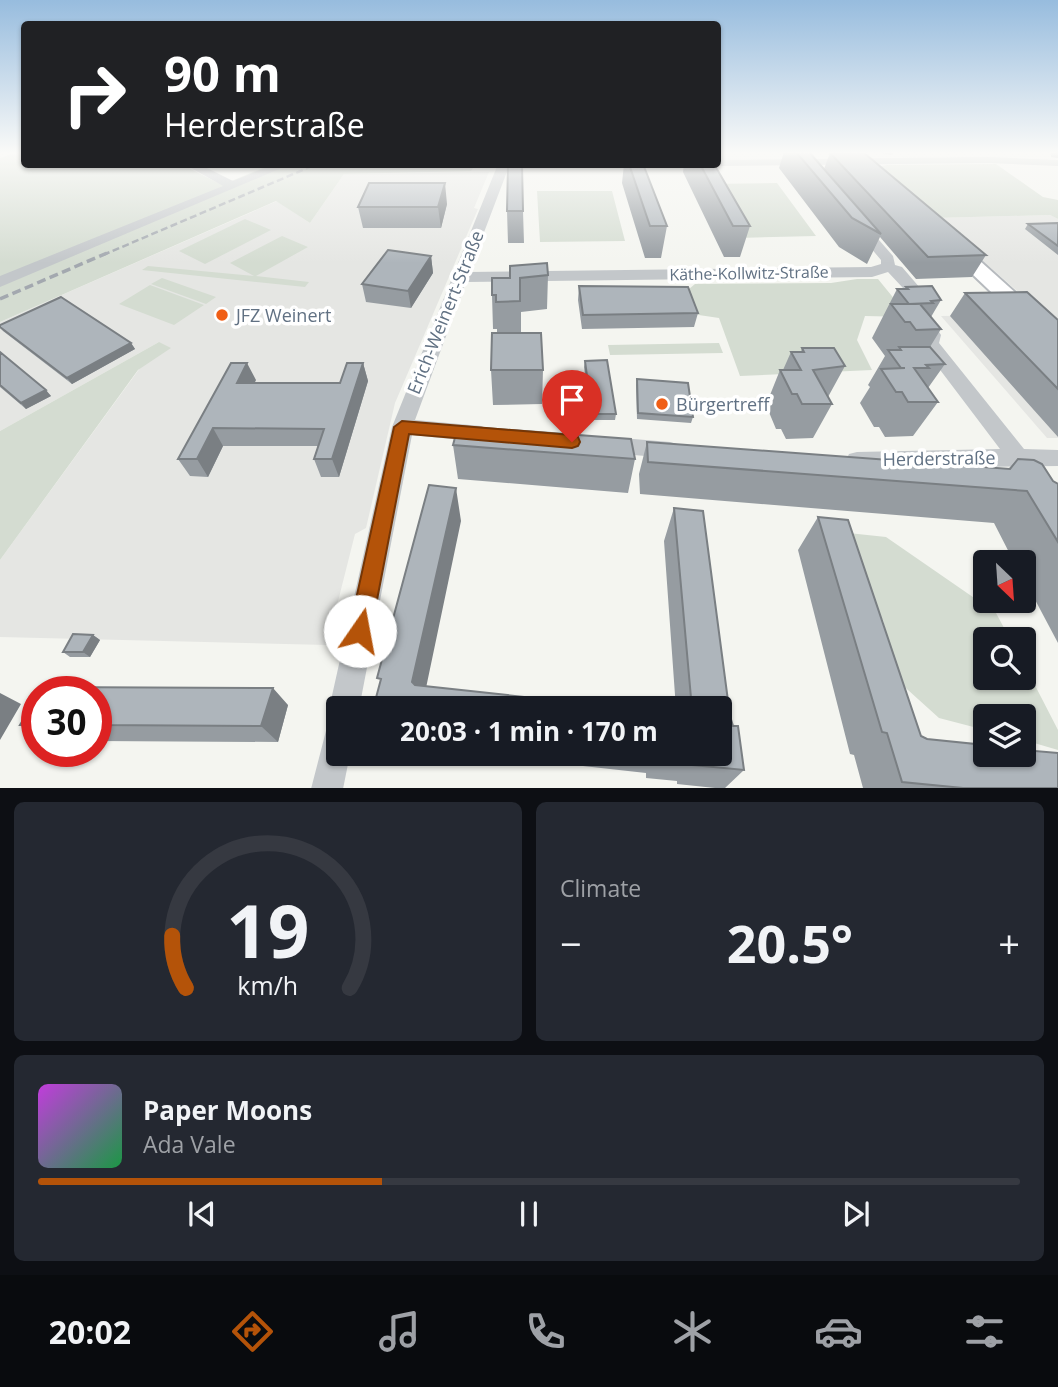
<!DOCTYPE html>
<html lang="en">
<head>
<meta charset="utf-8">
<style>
	:root { --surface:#171b24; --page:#242831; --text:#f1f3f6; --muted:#9ea1a6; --line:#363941; --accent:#b45309 }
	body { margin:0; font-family:"Open Sans",sans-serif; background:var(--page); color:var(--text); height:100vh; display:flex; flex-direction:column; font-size:26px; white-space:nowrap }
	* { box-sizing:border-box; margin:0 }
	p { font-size:23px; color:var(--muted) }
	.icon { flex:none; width:38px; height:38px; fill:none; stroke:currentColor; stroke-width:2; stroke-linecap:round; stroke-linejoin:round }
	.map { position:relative; height:788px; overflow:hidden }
	.details { display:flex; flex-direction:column; gap:14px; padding:14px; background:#0d0f14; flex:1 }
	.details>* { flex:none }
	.hud { position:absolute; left:21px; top:21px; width:700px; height:147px; border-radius:7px; box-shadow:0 2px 5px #0004; background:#202124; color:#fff; overflow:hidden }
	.needle { width:46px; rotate:155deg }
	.buttons { position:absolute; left:973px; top:550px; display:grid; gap:14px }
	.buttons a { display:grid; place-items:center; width:63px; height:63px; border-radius:7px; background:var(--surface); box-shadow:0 2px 5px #0004; font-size:35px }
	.speed { position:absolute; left:21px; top:676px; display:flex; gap:14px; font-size:35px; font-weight:700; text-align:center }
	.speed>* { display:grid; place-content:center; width:91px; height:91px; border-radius:50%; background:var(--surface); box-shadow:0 2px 5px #0004; line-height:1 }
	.speed .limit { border:10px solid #d22; background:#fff; color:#111 }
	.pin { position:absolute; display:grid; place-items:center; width:60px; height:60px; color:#fff; margin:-72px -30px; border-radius:50% 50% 50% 0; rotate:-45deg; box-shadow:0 0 7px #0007 }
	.pin .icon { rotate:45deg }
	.me { position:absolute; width:77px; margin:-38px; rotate:12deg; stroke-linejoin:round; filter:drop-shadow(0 0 5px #0008) }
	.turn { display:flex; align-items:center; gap:24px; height:147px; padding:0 28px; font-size:32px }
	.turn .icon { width:91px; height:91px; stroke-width:2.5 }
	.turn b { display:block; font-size:49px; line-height:60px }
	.big { font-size:52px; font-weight:700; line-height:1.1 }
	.details .card { flex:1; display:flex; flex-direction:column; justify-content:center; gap:10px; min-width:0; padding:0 24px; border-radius:10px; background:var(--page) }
	.details .dial { align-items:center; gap:0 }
	.dial svg { height:182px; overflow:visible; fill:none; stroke:var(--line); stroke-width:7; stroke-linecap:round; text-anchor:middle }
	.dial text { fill:var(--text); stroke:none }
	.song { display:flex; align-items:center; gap:21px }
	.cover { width:84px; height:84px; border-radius:10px; background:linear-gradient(135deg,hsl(290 70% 55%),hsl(140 70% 35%)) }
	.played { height:7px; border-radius:4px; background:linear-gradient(90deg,var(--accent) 35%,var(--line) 35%) }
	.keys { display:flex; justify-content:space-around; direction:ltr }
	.heat { display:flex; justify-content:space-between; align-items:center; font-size:38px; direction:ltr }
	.details .tiles { flex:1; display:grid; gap:14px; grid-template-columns:1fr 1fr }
	.card:last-child { grid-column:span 2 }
	.trip { position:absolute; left:326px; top:696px; width:406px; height:70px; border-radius:7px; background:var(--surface); box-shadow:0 2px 5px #0004; font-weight:700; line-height:70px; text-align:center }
	.menu { display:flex; height:112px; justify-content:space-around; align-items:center; background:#090b0e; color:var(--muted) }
	.menu .icon { width:49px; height:49px }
	.menu .selected { color:var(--accent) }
	.menu b { font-size:32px; color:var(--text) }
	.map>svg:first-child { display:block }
	.built { fill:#e5e6e3 }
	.green { fill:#d4dcd1 }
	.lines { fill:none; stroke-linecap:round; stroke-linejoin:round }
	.major-casing { stroke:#b6babe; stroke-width:4 }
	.minor { fill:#c3c7ca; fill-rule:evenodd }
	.major { fill:#fff; fill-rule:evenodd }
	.rail-far1 { stroke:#a3a8af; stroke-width:2.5; stroke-dasharray:7 3.5; stroke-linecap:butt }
	.rail { stroke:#a3a8af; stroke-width:3.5; stroke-dasharray:9 4.5; stroke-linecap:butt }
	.wall { fill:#969ca1 }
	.shaded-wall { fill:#7a7f83 }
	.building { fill:#aeb5bb; stroke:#7a7f83; stroke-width:2 }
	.route { fill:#b45309; stroke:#753606; stroke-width:2 }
	.poi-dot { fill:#f05e15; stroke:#fff; stroke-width:2.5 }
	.labels { text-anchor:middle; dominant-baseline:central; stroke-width:7; stroke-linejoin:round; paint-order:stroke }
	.far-street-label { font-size:16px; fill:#617183; stroke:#fff }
	.street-label { font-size:18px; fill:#617183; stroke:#fff }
	.poi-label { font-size:18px; fill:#617183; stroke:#fff; text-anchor:start }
</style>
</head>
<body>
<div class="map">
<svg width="1058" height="789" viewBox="0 0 1058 789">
	<rect width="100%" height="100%" fill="#f4f5f0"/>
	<path class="built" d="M489,172l-15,36 4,1 -83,194 -29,125 -11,6 -28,111 -327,-8v-77l159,-218 -159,89v-109l277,-121 33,22 34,-49z
		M1050,215l8,4v108l-124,-109z
		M1010,315l48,47v76h-11l-106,-122z"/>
	<path class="green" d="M17,152h7v12l159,1 39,20 48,-20h205l-4,6 -127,3 -34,49 -34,-22 -276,121v-164z
		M996,164l47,33 15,3v19l-8,-4 -116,3 -56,-51 9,-2z
		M777,183l39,53 -79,2 -29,-54z
		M537,191h75l13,50 -85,1z
		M245,219l26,11 -66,34 -26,-13z
		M282,236l26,11 -52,29 53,6 -4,5 -163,-17 6,-4 106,10 -24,-13z
		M162,278l54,19 -10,7 -55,-20z
		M857,279h21l31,38 -44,-1 -8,24 15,30 -132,6 -21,-58 -27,-4 -9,-20 12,-10 136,-1z
		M150,285l54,20 -30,20 -55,-21z
		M159,342l12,6 -33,22 -138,190v-129z
		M719,343l4,10 -113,2 -2,-10z
		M820,530l66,7 110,76 14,26h-25v38h39v-13l34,66v20l-34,-10v-24h-39v14l-46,-12 -41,-37 -15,-61 -43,-33z"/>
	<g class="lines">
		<g class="major-casing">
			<path id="major" d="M954,242l6,1 98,88v19l-8,-2 -102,-97 -3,-4z"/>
		</g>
		<path class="minor" d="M989,157l69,3v6l-69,-3 -271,3 -5,-2h5v-4z
			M184,164h15l34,17 42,-17h16l-291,123v-11l223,-90z
			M498,164h119l-5,3 -104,2 -39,103 402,-5 10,-3v-4l-28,-33 2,-3h10l28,32 2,9 7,2 31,36 -3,15 11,17 -2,8 85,106 34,1v16l-201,2 -8,-2 -3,-6 3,-6 8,-2 143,-3 -81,-107 4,-7 -9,-17 3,-15 -29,-31 -16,5 -406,5 -51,138 66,6 7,3 3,5 -3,5 -7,3 -69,-7 -53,274h-21v12l-5,-1 -4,-11 63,-282z
			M609,437l61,5 7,2 4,6 -4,6 -7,2 -61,-5 -7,-2 -3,-6 3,-6z
			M338,723v31h12l-7,35h-32l16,-62z"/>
		<use href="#major" class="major"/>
		<path class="rail-far1" d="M103,255l214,-91"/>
		<path class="rail" d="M0,299l107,-46"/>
	</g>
	<path class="wall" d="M784,152h25l15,17 6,-16 156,102 -14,22 -56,2 -36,-42 -13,27 -28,-17 -60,-79z
		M874,152h20l-2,3z
		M1051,152h7v6l-7,-1z
		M624,164h19l24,62 -6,32h-16l-23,-75z
		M684,164h30l36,62 -10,31h-16l-41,-85z
		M447,204l-6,24h-78l-5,-21z
		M507,211h16l1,32h-16z
		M1058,223v32l-33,-26 3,-5z
		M431,256l2,17 -22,35 -45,-6 -4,-18z
		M548,275l-1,34 -26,3v21l22,37 -1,34 -49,1 -2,-35 6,-37v-4h-4l-1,-34 18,-17z
		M579,286l119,27 -4,14 -112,2 -4,-29z
		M906,287l35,13 -10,17 10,12 -11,18 15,17 -17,24 10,14 -25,34 -28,1 -6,-10h-5l-14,-24 10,-16 -2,-2 17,-29 -13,-18 25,-49h8z
		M965,293l93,27v117l-108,-121z
		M0,325l131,18 4,6 -63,35 -69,-53 -3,-4z
		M802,348l43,18 -17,31 4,7 -19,34 -27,1 -5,-10h-5l-10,-24 14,-35h3l8,-18h10z
		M0,352l51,44 -25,13 -26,-22z
		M585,361l31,53 -1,6h-24l-7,-53z
		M363,363l5,18 -29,96h-18l-7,-18 4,-13h-95l-15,31 -18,-1 -12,-17 78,-79 -2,3h86z
		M637,379l56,38 -2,6 -54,-4 -1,-34z
		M647,442l361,27 10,-10 40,25v159l-34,-64v-17h-10l-20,-39 -354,-29 -1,-20z
		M453,445l182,14 -7,34 -170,-14z
		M674,508l70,262 -19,18h-10l-38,-4v-3l-31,-3v-5l-171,-19h244v-45h-43l-12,-168z
		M818,517l103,219 137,52h-195l-9,-33 -4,-1 -52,-204z
		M93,635l7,5 -10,17h-20l-7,-5z
		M96,691l192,14 -10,37 -182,-1z
		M37,697v36l-17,-8z"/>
	<path class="shaded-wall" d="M445,183l2,21 -6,24 -3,-21z
		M431,256l2,17 -22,35 -3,-17z
		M131,343l4,6 -63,35 -5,-6z
		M247,363l9,17 -10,20 -9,-17z
		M363,363l5,18 -29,96 -7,-18z
		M46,390l5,6 -25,13 -5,-6z
		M213,428l10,18 -15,31 -11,-18z
		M456,488l5,33 -39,186 -10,-25z
		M93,635l7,5 -10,17 -7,-5z
		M273,688l15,17 -10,37 -17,-16z
		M0,693l21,11 -21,36z"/>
	<path class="building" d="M796,152h13l72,82 -29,-16z
		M863,152l123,103 -58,2 -98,-104z
		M629,164h14l24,62h-17z
		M700,164h14l36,62h-17z
		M508,165h14l1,46h-16z
		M369,183h76l-7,24h-80z
		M1058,223v23l-30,-22z
		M388,250l43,6 -23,35 -46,-7z
		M547,263l1,12 -28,3v23l-24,1v-7h-4v-17h18v-12z
		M579,286l109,1 10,26 -115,2z
		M932,286l9,14 -10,1 2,2 -24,1 -12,-15h11l-2,-2z
		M1027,292l31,28v69l-93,-96z
		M61,297l70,46 -64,35 -67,-51v-2z
		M891,304h29l21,25 -25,1 -6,-8h-5z
		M492,333h49l2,37h-52z
		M899,347h31l15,17 -19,1 3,3h-15l24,34h-30l-6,-10h-6l-15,-23 24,-1h-4l-13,-18h13z
		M802,348h32l11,18 -32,4 19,34h-30l-5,-10h-5l-12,-24h21l-10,-18h13z
		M0,352l46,38 -25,13 -21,-18z
		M607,360l9,54h-24l-7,-53z
		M231,363h16l-10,20h103l7,-20h16l-31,96h-18l10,-30 -111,-1 -16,31h-19z
		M637,379l51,4 5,34 -55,-4z
		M458,426l173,13 4,20 -182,-14z
		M647,442l363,27 8,-10 16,1 8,4 11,17 5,3v58l-31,-51 -379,-29z
		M429,485l27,3 -44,194 3,3 220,24h-262l8,-30 -4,-1z
		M674,508l29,3 27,205 3,10h5l6,44 -51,-5 -1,-4 -34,-3v-4h61v-45h-27z
		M818,517l30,3 73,216 6,3 58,6v9h39v-4l34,3v35h-95l-61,-6 -15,-49 -5,-1z
		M73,634l20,1 -10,17h-20z
		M42,687l231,1 -12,38 -165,-1v-34h-56z
		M37,697v28h-17z"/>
	<linearGradient id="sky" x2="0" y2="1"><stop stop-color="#97bcde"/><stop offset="0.58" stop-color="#fafaf8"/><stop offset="1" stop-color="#fafaf8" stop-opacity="0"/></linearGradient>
	<rect width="1058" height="263" fill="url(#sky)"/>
	<path class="route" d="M402,421l170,14 6,2 2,5 -2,4 -6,2 -163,-14 -38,197 -3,7 -8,4 -8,-4 -3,-7 45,-204z"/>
	<g class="poi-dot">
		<circle cx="222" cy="315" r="7"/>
		<circle cx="662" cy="404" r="7"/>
	</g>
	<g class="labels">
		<g class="far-street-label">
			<text transform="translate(749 273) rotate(-1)">Käthe-Kollwitz-Straße</text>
		</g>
		<g class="street-label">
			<text transform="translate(445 312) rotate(-68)">Erich-Weinert-Straße</text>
			<text transform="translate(939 458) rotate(-1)">Herderstraße</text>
		</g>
		<g class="poi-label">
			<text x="236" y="315">JFZ Weinert</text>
			<text x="676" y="404">Bürgertreff</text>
		</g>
	</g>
</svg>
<div class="buttons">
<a><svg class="needle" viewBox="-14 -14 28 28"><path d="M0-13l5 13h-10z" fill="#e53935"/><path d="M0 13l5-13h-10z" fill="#9ea1a6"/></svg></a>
<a><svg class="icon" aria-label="search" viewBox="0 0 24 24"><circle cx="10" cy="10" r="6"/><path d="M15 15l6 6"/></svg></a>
<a><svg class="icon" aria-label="layers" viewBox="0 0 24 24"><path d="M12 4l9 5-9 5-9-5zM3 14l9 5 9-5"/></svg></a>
</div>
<div class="speed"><div class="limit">30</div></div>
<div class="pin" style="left:572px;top:442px;background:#d93025"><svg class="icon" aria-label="arrive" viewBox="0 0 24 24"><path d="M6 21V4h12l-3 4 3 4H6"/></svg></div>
<svg class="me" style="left:360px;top:631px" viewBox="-20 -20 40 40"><circle r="19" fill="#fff"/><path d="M0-13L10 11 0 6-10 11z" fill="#b45309"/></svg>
<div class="trip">20:03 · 1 min · 170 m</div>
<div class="hud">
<div class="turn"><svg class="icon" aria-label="right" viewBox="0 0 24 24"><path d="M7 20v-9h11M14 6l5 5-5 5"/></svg><div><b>90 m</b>Herderstraße</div></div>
</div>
</div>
<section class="details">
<div class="tiles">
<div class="card dial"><svg viewBox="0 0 100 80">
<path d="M14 69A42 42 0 1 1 86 69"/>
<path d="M14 69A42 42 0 0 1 8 46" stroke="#b45309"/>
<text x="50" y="56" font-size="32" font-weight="700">19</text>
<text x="50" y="72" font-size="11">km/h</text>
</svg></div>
<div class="card"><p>Climate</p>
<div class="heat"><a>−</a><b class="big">20.5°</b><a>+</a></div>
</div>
<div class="card">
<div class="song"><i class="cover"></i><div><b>Paper Moons</b><p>Ada Vale</p></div></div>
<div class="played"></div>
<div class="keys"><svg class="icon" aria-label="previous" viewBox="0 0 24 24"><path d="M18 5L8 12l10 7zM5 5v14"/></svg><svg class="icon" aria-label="pause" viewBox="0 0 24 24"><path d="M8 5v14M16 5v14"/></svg><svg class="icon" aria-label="next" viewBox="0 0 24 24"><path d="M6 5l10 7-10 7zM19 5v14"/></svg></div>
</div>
</div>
</section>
<nav class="menu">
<b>20:02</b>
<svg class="icon selected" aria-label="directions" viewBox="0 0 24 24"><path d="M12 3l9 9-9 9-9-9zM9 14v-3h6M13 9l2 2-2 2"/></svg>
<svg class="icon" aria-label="music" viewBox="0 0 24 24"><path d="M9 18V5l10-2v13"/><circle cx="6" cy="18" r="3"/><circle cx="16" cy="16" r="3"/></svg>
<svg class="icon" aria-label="phone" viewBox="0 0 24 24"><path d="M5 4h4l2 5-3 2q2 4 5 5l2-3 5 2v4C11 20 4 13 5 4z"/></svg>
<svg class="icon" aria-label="climate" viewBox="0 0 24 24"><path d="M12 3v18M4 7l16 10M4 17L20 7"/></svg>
<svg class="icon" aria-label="car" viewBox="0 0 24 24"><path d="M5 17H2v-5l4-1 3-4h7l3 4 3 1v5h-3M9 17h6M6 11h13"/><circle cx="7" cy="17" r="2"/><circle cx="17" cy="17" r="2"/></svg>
<svg class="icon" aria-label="filters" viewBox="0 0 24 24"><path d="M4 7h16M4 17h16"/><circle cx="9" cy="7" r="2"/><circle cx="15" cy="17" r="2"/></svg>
</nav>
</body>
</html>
